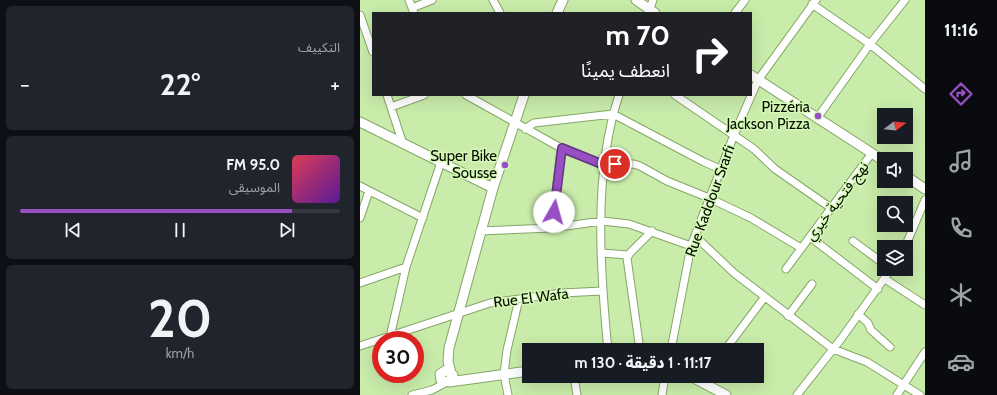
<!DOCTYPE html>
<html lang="ar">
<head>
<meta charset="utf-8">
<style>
	:root { --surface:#171b24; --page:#20242c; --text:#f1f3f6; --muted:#9ea1a6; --line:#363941; --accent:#974fc3 }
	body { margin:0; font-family:Cabin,"Noto Sans Arabic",sans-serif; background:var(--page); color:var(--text); direction:rtl; height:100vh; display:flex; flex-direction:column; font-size:15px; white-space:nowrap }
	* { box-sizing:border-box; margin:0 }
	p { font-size:13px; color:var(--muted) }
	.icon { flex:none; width:22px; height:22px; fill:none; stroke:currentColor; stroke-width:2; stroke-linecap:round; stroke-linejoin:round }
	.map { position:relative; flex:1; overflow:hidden; direction:ltr }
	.details { display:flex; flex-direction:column; gap:6px; padding:6px; background:#0d0f14; width:360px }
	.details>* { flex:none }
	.hud { position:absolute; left:12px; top:12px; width:380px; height:84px; border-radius:0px; box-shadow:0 4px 16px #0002; direction:rtl; background:#202124; color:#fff; overflow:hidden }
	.needle { width:26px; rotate:74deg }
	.fabs { position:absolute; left:517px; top:108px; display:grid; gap:8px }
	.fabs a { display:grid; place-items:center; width:36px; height:36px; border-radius:0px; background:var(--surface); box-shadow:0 4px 16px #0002; font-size:20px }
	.speed { position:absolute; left:12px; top:331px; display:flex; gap:8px; font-size:20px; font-weight:700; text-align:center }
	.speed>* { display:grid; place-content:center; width:52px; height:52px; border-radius:50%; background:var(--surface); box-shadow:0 4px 16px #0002; line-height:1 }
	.speed .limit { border:6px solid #d22; background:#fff; color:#111 }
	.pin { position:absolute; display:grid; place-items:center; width:34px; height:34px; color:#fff; margin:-17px; border:2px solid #fff; border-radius:50%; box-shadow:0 1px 4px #0007 }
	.me { position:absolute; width:44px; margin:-22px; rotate:7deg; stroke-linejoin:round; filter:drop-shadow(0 0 3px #0008) }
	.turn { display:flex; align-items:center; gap:14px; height:84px; padding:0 16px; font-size:18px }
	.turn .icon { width:52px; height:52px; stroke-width:2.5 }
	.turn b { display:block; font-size:28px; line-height:34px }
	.big { font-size:30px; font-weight:800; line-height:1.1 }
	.details .card { flex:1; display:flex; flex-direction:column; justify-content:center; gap:6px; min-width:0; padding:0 14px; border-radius:6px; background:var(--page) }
	.details .dial { align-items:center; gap:0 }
	.dial b { font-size:52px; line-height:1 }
	.song { display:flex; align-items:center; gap:12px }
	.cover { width:48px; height:48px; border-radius:6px; background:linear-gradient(135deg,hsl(350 70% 55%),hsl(270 70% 35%)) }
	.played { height:4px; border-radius:2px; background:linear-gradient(90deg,var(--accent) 85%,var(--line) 85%) }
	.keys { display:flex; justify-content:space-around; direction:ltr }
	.heat { display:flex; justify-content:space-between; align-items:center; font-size:22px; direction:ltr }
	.trip { position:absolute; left:162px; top:343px; width:242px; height:40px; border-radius:0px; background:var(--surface); box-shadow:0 4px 16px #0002; font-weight:800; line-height:40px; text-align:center; direction:rtl }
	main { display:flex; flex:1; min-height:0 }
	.dock { display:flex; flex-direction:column; width:72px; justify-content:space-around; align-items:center; background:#090b0e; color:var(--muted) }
	.dock .icon { width:28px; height:28px }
	.dock .active { color:var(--accent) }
	.dock b { font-size:18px; color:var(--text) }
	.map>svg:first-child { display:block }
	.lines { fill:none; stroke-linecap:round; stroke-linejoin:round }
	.minor-casing { stroke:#85a667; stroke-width:9 }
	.tertiary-casing { stroke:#85a667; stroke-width:11 }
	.minor { stroke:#fff; stroke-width:7 }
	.tertiary { stroke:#fff; stroke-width:9 }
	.route-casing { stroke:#62337f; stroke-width:10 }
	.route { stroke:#974fc3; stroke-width:7 }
	.poi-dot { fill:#974fc3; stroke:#d6f9b7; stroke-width:1.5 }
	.labels { text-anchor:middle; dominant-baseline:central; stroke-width:3; stroke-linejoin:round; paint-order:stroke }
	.poi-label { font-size:15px; fill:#050f00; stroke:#d6f9b7; text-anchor:end }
	.street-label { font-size:15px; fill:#050f00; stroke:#d6f9b7 }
</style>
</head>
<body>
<main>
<nav class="dock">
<b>11:16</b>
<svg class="icon active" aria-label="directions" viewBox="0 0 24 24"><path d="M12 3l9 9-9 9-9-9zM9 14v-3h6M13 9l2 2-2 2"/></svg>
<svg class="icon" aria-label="music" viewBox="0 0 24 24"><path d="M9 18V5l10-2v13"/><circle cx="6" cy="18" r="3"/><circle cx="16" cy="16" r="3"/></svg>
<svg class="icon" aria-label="phone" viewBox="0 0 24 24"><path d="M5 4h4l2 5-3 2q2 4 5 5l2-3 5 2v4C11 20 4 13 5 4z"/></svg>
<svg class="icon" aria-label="climate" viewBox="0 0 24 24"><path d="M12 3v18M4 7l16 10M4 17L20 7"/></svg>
<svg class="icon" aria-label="car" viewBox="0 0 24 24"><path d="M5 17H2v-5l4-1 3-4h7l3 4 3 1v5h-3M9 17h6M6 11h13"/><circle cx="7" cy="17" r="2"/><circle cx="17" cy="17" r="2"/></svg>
</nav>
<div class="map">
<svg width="565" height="395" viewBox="0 0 565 395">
	<rect width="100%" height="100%" fill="#c9ecaa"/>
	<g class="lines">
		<g class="minor-casing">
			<path id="minor" d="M49,0l5,13
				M133,0l7,13
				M452,4l58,40 55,45
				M52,8l20,-8
				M288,13l5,-13
				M375,13l10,-13
				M0,15l13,37
				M27,95l16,49
				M106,95l95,53 43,17 30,-1 6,2 27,15 42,17 42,20 50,30
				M315,95l79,54 21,20 56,39
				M31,107l33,-12
				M458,117l52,-73 35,-44
				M165,129l9,-6 79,-9 91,48 16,7
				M0,186l63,32
				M0,218l9,-27
				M192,228l9,-80
				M120,231l72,-3 50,-7 27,3 62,22
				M335,236l39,37 99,76 34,13 53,33
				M450,237l68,52
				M493,241l31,23
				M545,247l20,-47
				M242,253l26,2
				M426,269l86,-116
				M525,279l40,26
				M0,283l46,-16
				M498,314l10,9 3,7 19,17
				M428,316l24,-32
				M30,337l16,-70 35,-105
				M0,346l130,-43 72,-10 40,-2
				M248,350c-8,-81 -15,-177 11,-255
				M280,350l-13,-92 3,-5 22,-22
				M311,350l20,-104 43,-111 24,-55 58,-80
				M365,350l39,-52
				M214,376l3,19
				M343,383l4,-7
				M52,395l20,-5 15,-8
				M148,395l-4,-21 3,-24 12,-51
				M302,395l3,-19
				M437,395l44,-56 50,-70
				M537,395l28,-43"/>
		</g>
		<g class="tertiary-casing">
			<path id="tertiary" d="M276,0l19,13
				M197,13l6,-13
				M391,75l133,86
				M0,122l133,66
				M546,176l19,13
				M91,373l-3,-12 1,-13 44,-160 31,-93
				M330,376l36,19
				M92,377l-3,5 -8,-2 -1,-6 6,-4 7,5
				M89,382l80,-11"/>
		</g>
		<use href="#minor" class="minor"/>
		<use href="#tertiary" class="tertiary"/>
	</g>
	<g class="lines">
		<g class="route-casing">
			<path id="route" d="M194,212l8,-64 42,17 11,-1"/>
		</g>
		<use href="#route" class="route"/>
	</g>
	<g class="poi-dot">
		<circle cx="458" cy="116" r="4"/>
		<circle cx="145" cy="165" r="4"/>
	</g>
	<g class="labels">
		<g class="poi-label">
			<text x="450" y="107">Pizzéria<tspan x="450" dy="17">Jackson Pizza</tspan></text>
			<text x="137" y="156">Super Bike<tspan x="137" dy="17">Sousse</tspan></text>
		</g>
		<g class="street-label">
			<text transform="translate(350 201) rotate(-70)">Rue Kaddour Srarfi</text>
			<text transform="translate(477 201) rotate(-53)">نهج فتحية خيري</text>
			<text transform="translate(171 298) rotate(-7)">Rue El Wafa</text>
		</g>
	</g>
</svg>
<div class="fabs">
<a><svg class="needle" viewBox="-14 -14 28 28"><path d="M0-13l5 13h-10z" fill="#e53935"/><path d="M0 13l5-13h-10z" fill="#9ea1a6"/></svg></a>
<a><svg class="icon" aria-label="sound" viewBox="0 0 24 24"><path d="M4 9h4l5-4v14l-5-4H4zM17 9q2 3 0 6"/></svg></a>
<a><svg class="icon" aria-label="search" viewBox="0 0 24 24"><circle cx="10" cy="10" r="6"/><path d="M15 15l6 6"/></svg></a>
<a><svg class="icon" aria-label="layers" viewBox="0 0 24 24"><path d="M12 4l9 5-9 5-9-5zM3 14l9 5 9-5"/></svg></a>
</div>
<div class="speed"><div class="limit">30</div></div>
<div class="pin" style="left:255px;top:164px;background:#d93025"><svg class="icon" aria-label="arrive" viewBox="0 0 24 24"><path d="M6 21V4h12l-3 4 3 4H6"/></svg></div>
<svg class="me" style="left:194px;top:212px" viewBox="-20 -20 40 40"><circle r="19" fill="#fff"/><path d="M0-13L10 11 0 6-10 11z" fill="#974fc3"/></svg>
<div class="trip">11:17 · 1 دقيقة · 130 m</div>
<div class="hud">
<div class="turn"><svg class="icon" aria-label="right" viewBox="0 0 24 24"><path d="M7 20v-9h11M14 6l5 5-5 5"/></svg><div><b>70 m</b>انعطف يمينًا</div></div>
</div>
</div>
<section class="details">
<div class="card"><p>التكييف</p>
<div class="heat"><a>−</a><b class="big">22°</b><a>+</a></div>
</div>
<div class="card">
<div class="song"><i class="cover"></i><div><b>95.0 FM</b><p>الموسيقى</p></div></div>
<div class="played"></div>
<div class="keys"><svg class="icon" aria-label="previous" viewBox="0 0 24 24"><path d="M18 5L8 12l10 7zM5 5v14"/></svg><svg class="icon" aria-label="pause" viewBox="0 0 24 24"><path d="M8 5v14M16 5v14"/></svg><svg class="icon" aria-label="next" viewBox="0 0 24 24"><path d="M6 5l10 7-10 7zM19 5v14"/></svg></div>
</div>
<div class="card dial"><b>20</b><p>km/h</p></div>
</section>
</main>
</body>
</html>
